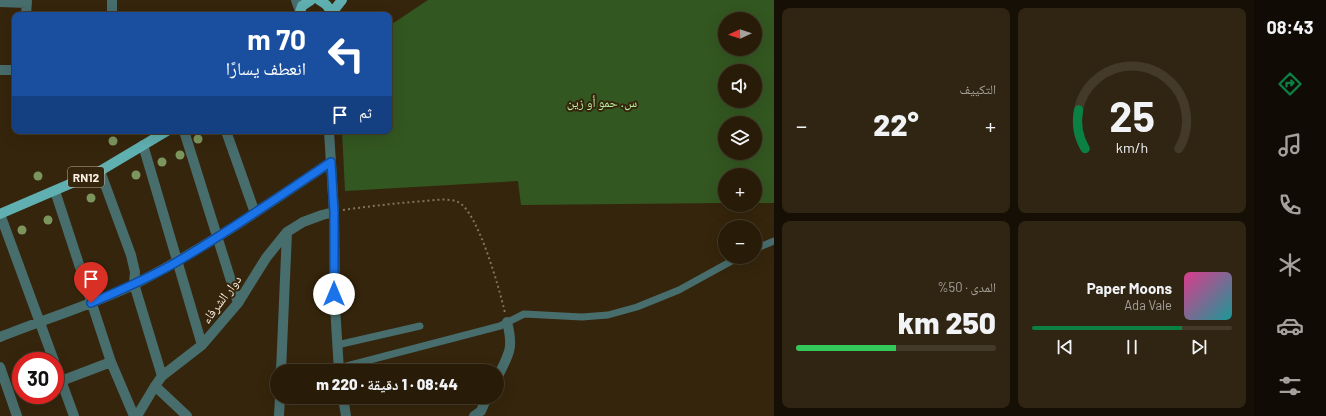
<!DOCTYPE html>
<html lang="ar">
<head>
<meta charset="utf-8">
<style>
	:root { --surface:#281c09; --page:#302512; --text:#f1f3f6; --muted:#a5a19c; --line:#443a2a; --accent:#0b8043 }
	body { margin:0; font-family:Barlow,"Noto Naskh Arabic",sans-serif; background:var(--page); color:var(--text); direction:rtl; height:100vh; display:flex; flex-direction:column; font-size:15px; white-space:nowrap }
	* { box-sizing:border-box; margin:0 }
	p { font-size:13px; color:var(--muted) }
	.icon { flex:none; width:22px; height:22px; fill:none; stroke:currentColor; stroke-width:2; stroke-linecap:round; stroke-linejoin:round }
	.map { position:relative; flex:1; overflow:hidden; direction:ltr }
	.sheet { display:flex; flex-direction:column; gap:8px; padding:8px; background:#160f05; width:480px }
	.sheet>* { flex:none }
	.banner { position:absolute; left:12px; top:12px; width:380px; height:122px; border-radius:8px; box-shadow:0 4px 16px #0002,0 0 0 1px var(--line); direction:rtl; background:#1a4fa0; color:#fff; overflow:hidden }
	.needle { width:26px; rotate:267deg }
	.tools { position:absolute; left:718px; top:12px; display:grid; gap:8px }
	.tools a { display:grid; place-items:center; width:44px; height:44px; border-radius:50%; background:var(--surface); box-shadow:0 4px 16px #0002,0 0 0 1px var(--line); font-size:20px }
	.speed { position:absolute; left:12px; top:352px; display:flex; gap:8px; font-size:20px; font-weight:700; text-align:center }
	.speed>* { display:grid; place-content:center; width:52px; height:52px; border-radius:50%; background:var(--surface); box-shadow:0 4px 16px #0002,0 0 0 1px var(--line); line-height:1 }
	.speed .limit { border:6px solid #d22; background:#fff; color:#111 }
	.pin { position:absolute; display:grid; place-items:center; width:34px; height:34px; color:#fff; margin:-41px -17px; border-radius:50% 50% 50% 0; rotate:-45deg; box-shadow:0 0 4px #0007 }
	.pin .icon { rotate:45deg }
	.me { position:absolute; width:44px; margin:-22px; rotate:0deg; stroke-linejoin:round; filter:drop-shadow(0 0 3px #0008) }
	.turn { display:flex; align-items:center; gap:14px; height:84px; padding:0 20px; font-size:18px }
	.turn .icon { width:52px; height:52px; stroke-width:2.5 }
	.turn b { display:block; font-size:28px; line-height:34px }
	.then { display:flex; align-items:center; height:38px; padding:0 20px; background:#0003; gap:8px; font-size:15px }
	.big { font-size:30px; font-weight:800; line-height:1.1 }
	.sheet .card { flex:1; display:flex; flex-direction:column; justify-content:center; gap:6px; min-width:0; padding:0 14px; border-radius:8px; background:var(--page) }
	.sheet .dial { align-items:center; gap:0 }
	.dial svg { height:104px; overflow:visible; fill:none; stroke:var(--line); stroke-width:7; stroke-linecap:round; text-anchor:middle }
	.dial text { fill:var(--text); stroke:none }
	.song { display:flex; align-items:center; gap:12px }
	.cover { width:48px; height:48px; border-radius:6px; background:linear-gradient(135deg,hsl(330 70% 55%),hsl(180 70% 35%)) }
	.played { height:4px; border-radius:2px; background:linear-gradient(90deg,var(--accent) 75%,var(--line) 75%) }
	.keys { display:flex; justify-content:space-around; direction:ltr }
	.heat { display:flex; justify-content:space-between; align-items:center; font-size:22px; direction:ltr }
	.charge { height:6px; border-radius:3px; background:linear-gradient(90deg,#34c759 50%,var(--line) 0) }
	.sheet .tiles { flex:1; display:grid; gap:8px; grid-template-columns:repeat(2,1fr) }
	.trip { position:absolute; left:270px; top:364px; width:234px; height:40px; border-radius:20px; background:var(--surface); box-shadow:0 4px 16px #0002,0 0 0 1px var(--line); font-weight:800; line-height:40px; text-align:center; direction:rtl }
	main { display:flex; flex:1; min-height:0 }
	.menu { display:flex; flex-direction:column; width:72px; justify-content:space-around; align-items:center; background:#100b04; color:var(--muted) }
	.menu .icon { width:28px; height:28px }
	.menu .current { color:var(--accent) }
	.menu b { font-size:18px; color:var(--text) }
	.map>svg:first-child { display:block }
	.green { fill:#335721; fill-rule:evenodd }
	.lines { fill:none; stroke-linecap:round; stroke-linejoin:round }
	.path { stroke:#81735e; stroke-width:2; stroke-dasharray:2 3; stroke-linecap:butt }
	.service { stroke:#486d6d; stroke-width:7 }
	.minor { stroke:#486d6d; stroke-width:10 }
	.primary { stroke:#60b0b1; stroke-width:10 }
	.tree { fill:#7c955d }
	.route-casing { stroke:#114b97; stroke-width:10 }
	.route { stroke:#1a73e8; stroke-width:7 }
	.labels { text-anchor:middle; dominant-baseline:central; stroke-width:4; stroke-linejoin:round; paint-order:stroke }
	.shield { fill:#35250c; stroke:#beb2a0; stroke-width:1 }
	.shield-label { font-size:12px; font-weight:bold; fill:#f9eedf }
	.park-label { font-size:13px; fill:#b7f09f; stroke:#35250c }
	.street-label { font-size:13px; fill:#f9eedf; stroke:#35250c }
</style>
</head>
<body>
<main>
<nav class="menu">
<b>08:43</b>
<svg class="icon current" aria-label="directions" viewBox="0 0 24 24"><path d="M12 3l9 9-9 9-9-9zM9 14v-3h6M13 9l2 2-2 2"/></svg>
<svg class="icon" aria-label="music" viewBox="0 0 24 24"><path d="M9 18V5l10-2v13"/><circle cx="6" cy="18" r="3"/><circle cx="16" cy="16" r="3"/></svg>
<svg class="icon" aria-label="phone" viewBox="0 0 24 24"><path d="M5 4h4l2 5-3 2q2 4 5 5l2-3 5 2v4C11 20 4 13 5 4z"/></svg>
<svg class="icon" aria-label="climate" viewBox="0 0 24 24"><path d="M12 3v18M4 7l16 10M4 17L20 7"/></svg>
<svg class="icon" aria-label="car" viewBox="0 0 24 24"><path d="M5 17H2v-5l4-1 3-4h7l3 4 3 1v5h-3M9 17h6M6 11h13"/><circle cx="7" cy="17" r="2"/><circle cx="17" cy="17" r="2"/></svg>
<svg class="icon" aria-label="filters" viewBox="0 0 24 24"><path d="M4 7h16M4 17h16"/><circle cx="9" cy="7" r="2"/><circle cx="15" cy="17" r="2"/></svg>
</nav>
<section class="sheet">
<div class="tiles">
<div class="card dial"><svg viewBox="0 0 100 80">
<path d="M14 69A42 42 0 1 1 86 69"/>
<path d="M14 69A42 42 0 0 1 9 39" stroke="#0b8043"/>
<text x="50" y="56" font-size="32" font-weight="700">25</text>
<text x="50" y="72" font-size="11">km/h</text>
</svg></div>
<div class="card"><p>التكييف</p>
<div class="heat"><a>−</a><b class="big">22°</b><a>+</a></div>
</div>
<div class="card">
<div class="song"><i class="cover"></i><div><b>Paper Moons</b><p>Ada Vale</p></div></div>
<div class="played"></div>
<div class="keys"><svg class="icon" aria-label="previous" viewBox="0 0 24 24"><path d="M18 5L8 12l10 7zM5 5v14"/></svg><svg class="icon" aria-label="pause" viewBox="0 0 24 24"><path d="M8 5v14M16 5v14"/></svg><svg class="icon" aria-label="next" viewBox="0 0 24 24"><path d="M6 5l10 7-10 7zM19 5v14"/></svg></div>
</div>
<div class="card"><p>المدى · 50%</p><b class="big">250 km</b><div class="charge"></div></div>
</div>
</section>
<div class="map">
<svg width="774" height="416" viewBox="0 0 774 416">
	<rect width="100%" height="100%" fill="#35250c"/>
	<path class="green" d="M428,0h346v203h-19v-28h-30v28l-204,2 -3,-24 -173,10 -3,-60h47v-105zM725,19h30v30h-30zM725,71h30v30h-30zM725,123h30v30h-30z"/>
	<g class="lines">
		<path class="path" d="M343,210c28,-4 54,-7 82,-9 10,-1 24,-3 33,1 20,9 42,89 47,111"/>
		<path class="service" d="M755,249l19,-8
			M337,345l83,-19
			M339,368l161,-42 24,-12 58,3 26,-2 29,-8 42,-17 60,-33"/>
		<path class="minor" d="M296,0l4,11
			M0,2l27,1
			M26,15l1,-15
			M112,15v-15
			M0,70h15
			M184,131l54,172
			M226,131l29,82
			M329,131l5,81 1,94 4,65
			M143,145l59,200
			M100,171l31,84 4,17 -1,12 28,92
			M55,191l56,171 23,54
			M0,214l54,147
			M0,337c45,-18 92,-32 135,-53 69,-35 132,-79 196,-122
			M55,364l19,52
			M0,367l17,49
			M281,371l6,-139
			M497,378c12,-24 17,-29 10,-56
			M61,381l50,-19
			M155,386l32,30
			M343,397l3,19
			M137,416l18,-30 7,-10 40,-31 36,-42 28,-45 21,-26 16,-10 19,-7 12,-3
			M279,416l1,-19
			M474,416l7,-5 6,-14"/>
		<path class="primary" d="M319,0c7,4 11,7 12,15
			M331,14l11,-14
			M299,15l3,-9 9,-6
			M0,214l100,-43 67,-40"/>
	</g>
	<g class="tree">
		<circle cx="198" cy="139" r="4.5"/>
		<circle cx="113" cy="141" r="4.5"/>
		<circle cx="180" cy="155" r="4.5"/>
		<circle cx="162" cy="162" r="4.5"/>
		<circle cx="136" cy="175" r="4.5"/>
		<circle cx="38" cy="176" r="4.5"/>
		<circle cx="91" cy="198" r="4.5"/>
		<circle cx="48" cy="220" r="4.5"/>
		<circle cx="22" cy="230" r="4.5"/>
	</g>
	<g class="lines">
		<g class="route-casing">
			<path id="route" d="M91,303c30,-13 61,-26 89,-43 51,-30 101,-65 151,-98l3,50v82"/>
		</g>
		<use href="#route" class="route"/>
	</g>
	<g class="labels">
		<rect class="shield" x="68" y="167" width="36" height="20" rx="3"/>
		<g class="shield-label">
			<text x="86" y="177">RN12</text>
		</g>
		<g class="park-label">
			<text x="602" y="102">س. حمو أو زين</text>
		</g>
		<g class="street-label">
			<text transform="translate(221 299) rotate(-53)">دوار الشرفاء</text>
		</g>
	</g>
</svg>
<div class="tools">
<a><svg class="needle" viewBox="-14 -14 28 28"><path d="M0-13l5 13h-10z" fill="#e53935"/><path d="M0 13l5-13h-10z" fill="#a5a19c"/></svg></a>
<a><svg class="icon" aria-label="sound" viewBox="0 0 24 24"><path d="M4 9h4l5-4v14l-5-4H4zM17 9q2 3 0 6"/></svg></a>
<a><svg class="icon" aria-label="layers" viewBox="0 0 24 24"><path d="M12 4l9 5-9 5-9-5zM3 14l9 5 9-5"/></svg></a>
<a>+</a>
<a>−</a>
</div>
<div class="speed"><div class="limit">30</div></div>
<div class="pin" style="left:91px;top:303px;background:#d93025"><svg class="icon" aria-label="arrive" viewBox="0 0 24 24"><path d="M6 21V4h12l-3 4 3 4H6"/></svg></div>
<svg class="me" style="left:334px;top:294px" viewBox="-20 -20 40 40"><circle r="19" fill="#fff"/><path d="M0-13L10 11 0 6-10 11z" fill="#1a73e8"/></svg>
<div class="trip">08:44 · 1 دقيقة · 220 m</div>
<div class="banner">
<div class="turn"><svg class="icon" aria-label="left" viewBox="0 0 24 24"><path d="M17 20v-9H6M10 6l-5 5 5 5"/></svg><div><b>70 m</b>انعطف يسارًا</div></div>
<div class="then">ثم<svg class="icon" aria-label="arrive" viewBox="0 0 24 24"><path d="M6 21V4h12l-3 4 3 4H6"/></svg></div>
</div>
</div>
</main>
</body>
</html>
